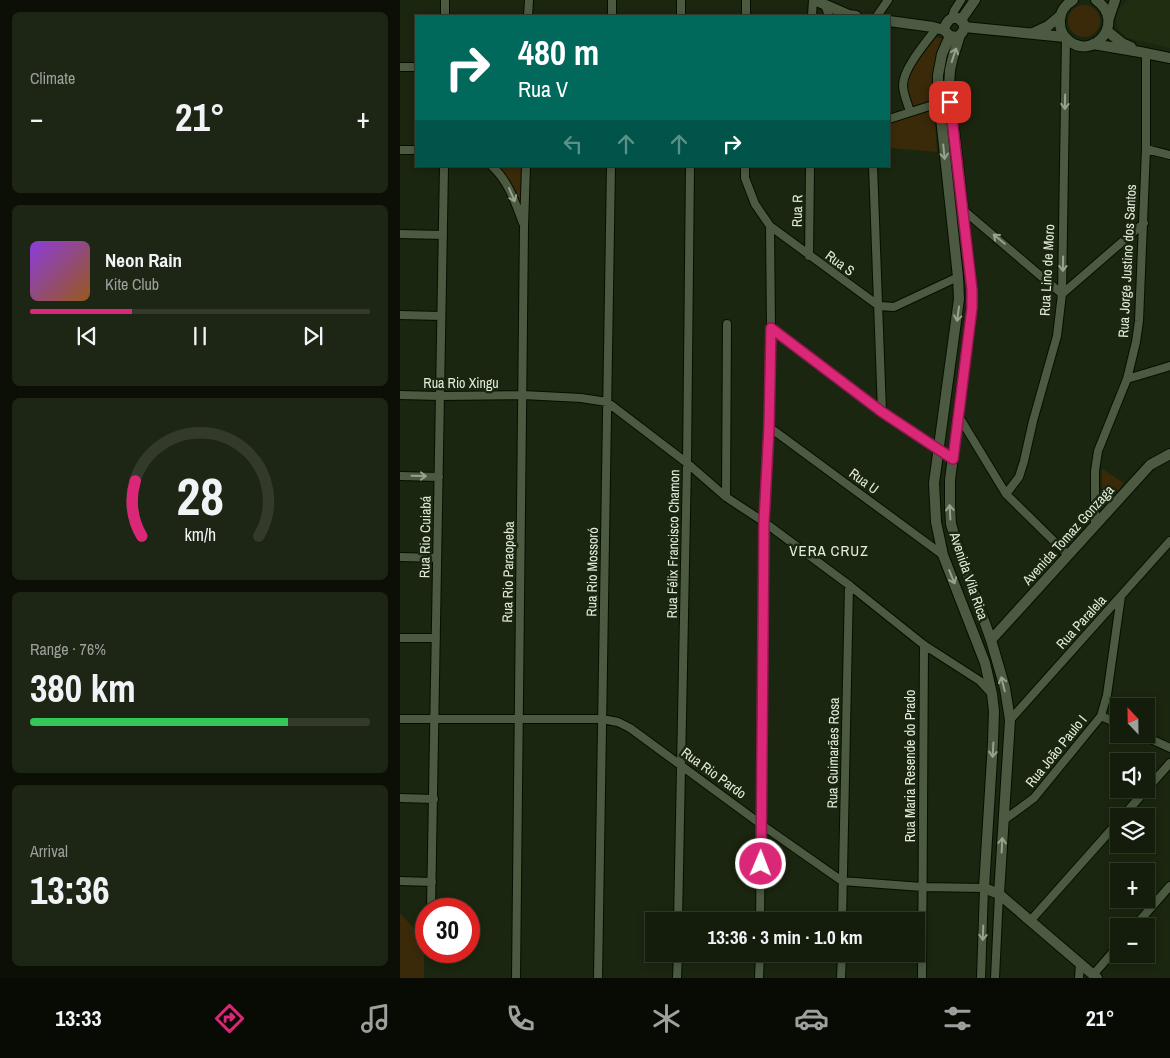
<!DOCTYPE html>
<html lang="en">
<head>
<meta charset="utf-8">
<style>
	:root { --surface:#141c0b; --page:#1d2514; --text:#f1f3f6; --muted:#9da19d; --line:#333a2c; --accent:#db2777 }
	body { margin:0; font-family:"Archivo Narrow",sans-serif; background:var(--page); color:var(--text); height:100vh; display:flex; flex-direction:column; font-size:19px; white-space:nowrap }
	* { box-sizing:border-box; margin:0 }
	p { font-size:16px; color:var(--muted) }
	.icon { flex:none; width:28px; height:28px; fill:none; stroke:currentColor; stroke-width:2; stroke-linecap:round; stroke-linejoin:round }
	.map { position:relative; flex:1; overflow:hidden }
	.panel { display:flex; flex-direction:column; gap:12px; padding:12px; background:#0b0f06; width:400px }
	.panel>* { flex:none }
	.hud { position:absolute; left:15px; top:15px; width:475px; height:152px; border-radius:0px; box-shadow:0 2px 8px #0003,0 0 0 1px var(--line); background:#00695c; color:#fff; overflow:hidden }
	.needle { width:32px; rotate:338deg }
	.fabs { position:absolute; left:710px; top:698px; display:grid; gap:10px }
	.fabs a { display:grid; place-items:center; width:45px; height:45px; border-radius:0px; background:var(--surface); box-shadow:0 2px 8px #0003,0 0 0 1px var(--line); font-size:25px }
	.speed { position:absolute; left:15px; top:898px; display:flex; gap:10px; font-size:25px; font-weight:700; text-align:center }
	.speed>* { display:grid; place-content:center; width:65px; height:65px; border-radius:50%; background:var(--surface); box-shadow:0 2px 8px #0003,0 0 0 1px var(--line); line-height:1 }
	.speed .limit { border:8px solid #d22; background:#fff; color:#111 }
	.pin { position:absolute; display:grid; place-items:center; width:42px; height:42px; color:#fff; margin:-21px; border-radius:10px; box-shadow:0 2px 8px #0006 }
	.me { position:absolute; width:55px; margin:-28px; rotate:1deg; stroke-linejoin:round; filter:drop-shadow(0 0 4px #0008) }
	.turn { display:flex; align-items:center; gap:18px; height:105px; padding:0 20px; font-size:22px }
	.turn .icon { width:65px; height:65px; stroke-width:2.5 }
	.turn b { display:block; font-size:35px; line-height:42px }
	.lanes { display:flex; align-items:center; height:48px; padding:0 20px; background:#0003; justify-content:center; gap:25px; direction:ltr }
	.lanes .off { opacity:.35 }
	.big { font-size:38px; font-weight:700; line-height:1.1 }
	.panel .tile { flex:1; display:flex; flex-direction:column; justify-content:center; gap:8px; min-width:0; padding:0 18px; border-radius:8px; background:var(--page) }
	.panel .dial { align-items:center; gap:0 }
	.dial svg { height:130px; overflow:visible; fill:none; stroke:var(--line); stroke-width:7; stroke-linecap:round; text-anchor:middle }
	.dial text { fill:var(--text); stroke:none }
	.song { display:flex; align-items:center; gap:15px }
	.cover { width:60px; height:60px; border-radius:8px; background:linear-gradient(135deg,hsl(270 70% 55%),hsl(30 70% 35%)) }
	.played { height:5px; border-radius:2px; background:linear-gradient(90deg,var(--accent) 30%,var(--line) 30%) }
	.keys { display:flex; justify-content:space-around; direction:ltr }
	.heat { display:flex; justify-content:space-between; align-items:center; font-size:28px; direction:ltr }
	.charge { height:8px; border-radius:4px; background:linear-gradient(90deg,#34c759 76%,var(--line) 0) }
	.trip { position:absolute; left:245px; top:912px; width:280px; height:50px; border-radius:0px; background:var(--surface); box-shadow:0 2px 8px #0003,0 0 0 1px var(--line); font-weight:700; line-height:50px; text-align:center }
	.dock { display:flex; height:80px; justify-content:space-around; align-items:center; background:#080b04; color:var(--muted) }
	.dock .icon { width:35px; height:35px }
	.dock .on { color:var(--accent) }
	.dock b { font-size:22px; color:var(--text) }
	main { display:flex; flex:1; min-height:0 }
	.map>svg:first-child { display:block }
	.built { fill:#1f2e10 }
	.green { fill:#3a2a0a }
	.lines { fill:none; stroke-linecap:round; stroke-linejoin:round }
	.minor-casing { stroke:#050f00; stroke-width:10 }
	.tertiary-casing { stroke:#050f00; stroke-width:12 }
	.minor { stroke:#4b5a40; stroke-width:8 }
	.tertiary { stroke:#4b5a40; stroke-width:10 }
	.oneway { stroke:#96a28e }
	.route-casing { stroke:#8e194d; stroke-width:12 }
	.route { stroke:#db2777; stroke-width:9 }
	.labels { text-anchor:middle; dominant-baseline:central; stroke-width:5; stroke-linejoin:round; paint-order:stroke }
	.street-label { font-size:14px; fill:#e2ebdc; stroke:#1a260f }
	.neighbourhood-label { font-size:15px; letter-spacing:1px; fill:#e2ebdc; stroke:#1a260f }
</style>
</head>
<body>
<main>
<section class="panel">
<div class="tile"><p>Climate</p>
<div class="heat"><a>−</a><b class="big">21°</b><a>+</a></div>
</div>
<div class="tile">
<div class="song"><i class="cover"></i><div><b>Neon Rain</b><p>Kite Club</p></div></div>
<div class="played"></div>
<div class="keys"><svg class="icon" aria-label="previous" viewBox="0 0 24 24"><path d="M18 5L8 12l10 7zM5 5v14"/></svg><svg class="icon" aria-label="pause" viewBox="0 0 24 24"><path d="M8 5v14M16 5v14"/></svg><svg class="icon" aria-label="next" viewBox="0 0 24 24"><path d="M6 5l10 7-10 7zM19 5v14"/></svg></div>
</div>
<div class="tile dial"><svg viewBox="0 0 100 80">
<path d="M14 69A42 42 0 1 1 86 69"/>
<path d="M14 69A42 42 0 0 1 10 35" stroke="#db2777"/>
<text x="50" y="56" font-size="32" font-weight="700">28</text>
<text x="50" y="72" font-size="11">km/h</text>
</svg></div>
<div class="tile"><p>Range · 76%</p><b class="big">380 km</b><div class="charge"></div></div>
<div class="tile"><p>Arrival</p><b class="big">13:36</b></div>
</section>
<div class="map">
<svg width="770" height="978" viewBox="0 0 770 978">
	<rect width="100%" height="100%" fill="#1a260f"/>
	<path class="built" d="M728,0h42v48l-43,-10 -9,-9 -2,-10 1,-8z"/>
	<path class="green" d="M668 21a16 16 0 1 1 32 0a16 16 0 1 1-32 0Z
		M533,37l13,2 -11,61 -23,8 -9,-30z
		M534,107l3,45 -48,-4v-26z
		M95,166h29l-1,50z
		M702,469l22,14 -22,27z
		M0,914l24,23v41h-24z"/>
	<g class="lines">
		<g class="minor-casing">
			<path id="minor" d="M346,0v16
				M425,5l4,11
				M45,16v-16
				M128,16l1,-16
				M212,16v-16
				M281,16v-16
				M412,16l1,-16
				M477,16l11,-16
				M552,18l2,-7 7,-11
				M0,67h16
				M510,112c-2,-8 -7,-18 -7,-27 0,-16 23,-43 33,-56
				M489,119l50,-16 5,-1
				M746,149l24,6
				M0,150h16
				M92,166c17,16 23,36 31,57
				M345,166v12l10,26 15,22 109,80 15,1 64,-30
				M473,166l9,246
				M562,209l100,85
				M0,234l43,1
				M409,256l1,-90
				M662,294l82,-71
				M0,315l41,1
				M371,328l111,84 71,47
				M727,379l43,-13
				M0,395l40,1 83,-1 58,3 26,4 80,61 39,34 38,25 85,63 75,60 56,36 11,12
				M558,415l48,79 62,61
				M369,427l174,128
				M0,476l39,1
				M606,494l13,-17 5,-16 9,-40 24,-85 5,-42 4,-256
				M326,497l1,-173
				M695,525v-54l3,-20 29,-72 9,-37 3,-21 7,-172v-96
				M0,557l37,1
				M0,638h36
				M701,716l18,8
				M0,719h202l16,3 12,6 132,97 80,56 80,6 62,1 -3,90
				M610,720l160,-179
				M740,734l30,14
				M0,798l34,1
				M723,816l47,-53
				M604,820l30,-22 67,-82 6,-21 14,-99
				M0,881l32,1
				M31,909l13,-743
				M631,920l88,-99
				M278,921l9,-458 3,-297
				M360,921l4,-399 5,-95 2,-99 -1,-102
				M442,921l7,-336
				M735,926l35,-40
				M693,975l26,-30
				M116,978l8,-751 2,-61
				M198,978l13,-812
				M277,978l1,-24
				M359,978l1,-24
				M441,978l1,-24
				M522,978l2,-333
				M595,978l4,-84
				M679,978l1,-14"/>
		</g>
		<g class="tertiary-casing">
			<path id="tertiary" d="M414,0l35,15 7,1
				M673,0c-8,5 -14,13 -13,23 0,6 3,13 8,17 25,22 59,-18 28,-40
				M552,18h6l6,6c1,6 -2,10 -7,13l-7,-1 -6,-6c1,-5 3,-9 8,-12z
				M709,18l6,-18
				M561,20l14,-20
				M489,21l44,6 11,3
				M564,27l101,10
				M707,31l15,12 9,4
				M633,33l15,-7 13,-11
				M560,35l-7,22 -3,13 -1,16 23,204v18l-22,172v25l1,19 7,24 33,92 14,48 5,32 -11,174
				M550,36l-8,18 -4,21v15l20,187 1,22 -25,184 2,39 7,33 42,108 7,31 2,17 -1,31 -9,146 15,6 98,84
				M693,44l47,8 30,6
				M591,640l159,-175 20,-11"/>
		</g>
		<use href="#minor" class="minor"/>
		<use href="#tertiary" class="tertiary"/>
	</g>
	<defs><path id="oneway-shaft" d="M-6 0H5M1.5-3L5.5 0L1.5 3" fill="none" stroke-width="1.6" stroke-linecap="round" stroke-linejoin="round" transform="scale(1.25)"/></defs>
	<g class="oneway">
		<use href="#oneway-shaft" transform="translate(554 55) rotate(-72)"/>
		<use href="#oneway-shaft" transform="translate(665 102) rotate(91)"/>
		<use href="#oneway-shaft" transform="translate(544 152) rotate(84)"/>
		<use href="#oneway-shaft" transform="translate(112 195) rotate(67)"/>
		<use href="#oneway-shaft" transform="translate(599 239) rotate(-140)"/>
		<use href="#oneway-shaft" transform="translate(663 264) rotate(91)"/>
		<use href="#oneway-shaft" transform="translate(558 314) rotate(98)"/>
		<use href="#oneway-shaft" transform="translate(19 476) rotate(1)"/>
		<use href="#oneway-shaft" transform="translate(550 512) rotate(-93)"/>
		<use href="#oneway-shaft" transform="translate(552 577) rotate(68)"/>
		<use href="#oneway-shaft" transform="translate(603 684) rotate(-104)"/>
		<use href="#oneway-shaft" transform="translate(593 750) rotate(93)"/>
		<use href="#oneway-shaft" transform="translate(602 845) rotate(-87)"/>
		<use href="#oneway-shaft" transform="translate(583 933) rotate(92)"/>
	</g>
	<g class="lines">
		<g class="route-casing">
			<path id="route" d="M361,864l3,-342 5,-95 2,-99 111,84 71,47 19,-151v-18l-22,-188"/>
		</g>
		<use href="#route" class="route"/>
	</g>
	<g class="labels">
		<g class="street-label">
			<text transform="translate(397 211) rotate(-89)">Rua R</text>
			<text transform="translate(727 261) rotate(-87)">Rua Jorge Justino dos Santos</text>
			<text transform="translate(440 263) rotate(36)">Rua S</text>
			<text transform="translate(647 270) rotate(-87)">Rua Lino de Moro</text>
			<text x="61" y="383">Rua Rio Xingu</text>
			<text transform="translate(464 481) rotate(36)">Rua U</text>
			<text transform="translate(668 535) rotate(-48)">Avenida Tomaz Gonzaga</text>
			<text transform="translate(25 537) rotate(-89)">Rua Rio Cuiabá</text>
			<text transform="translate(273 544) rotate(-89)">Rua Félix Francisco Chamon</text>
			<text transform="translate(108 572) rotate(-89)">Rua Rio Paraopeba</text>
			<text transform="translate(192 572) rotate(-89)">Rua Rio Mossoró</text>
			<text transform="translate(569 576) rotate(71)">Avenida Vila Rica</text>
			<text transform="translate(681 622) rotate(-48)">Rua Paralela</text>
			<text transform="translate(656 751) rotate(-51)">Rua João Paulo I</text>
			<text transform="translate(433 753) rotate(-89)">Rua Guimarães Rosa</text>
			<text transform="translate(510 766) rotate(-90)">Rua Maria Resende do Prado</text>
			<text transform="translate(314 773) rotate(36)">Rua Rio Pardo</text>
		</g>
		<g class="neighbourhood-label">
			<text x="429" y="550">VERA CRUZ</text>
		</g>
	</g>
</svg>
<div class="fabs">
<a><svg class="needle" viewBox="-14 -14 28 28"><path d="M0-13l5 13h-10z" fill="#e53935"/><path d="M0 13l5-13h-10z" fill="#9da19d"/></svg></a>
<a><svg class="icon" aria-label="sound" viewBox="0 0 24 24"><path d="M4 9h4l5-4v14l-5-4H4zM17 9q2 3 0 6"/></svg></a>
<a><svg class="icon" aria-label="layers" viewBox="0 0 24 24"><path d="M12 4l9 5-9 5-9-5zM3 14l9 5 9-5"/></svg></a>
<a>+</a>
<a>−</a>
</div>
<div class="speed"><div class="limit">30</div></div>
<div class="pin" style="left:550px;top:102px;background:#d93025"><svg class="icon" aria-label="arrive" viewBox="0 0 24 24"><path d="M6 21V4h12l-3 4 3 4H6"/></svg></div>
<svg class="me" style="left:361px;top:864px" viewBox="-20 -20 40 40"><circle r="17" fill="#db2777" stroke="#fff" stroke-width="3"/><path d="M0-11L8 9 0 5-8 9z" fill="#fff"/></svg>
<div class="trip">13:36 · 3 min · 1.0 km</div>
<div class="hud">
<div class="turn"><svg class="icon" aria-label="right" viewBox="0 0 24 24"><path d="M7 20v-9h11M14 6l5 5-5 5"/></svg><div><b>480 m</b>Rua V</div></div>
<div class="lanes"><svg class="icon off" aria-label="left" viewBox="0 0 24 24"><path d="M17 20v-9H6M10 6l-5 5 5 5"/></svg><svg class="icon off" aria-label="ahead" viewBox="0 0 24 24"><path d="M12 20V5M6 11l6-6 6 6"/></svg><svg class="icon off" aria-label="ahead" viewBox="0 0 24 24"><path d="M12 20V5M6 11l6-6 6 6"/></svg><svg class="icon" aria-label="right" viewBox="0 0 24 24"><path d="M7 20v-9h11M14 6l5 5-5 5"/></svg></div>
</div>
</div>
</main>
<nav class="dock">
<b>13:33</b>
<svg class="icon on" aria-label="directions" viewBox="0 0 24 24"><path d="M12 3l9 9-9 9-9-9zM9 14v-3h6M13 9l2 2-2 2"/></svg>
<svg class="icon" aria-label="music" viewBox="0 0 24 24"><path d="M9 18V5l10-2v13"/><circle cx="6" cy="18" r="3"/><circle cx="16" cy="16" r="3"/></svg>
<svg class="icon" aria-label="phone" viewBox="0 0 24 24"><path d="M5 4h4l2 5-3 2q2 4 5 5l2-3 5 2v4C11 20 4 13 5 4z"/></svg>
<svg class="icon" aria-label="climate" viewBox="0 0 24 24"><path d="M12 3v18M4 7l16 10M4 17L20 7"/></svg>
<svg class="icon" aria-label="car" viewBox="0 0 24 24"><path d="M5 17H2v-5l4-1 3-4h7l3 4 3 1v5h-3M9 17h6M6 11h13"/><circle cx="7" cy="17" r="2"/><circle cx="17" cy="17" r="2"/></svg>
<svg class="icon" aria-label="filters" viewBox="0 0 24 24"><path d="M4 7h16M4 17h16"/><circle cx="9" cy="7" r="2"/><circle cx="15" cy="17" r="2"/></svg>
<b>21°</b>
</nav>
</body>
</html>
